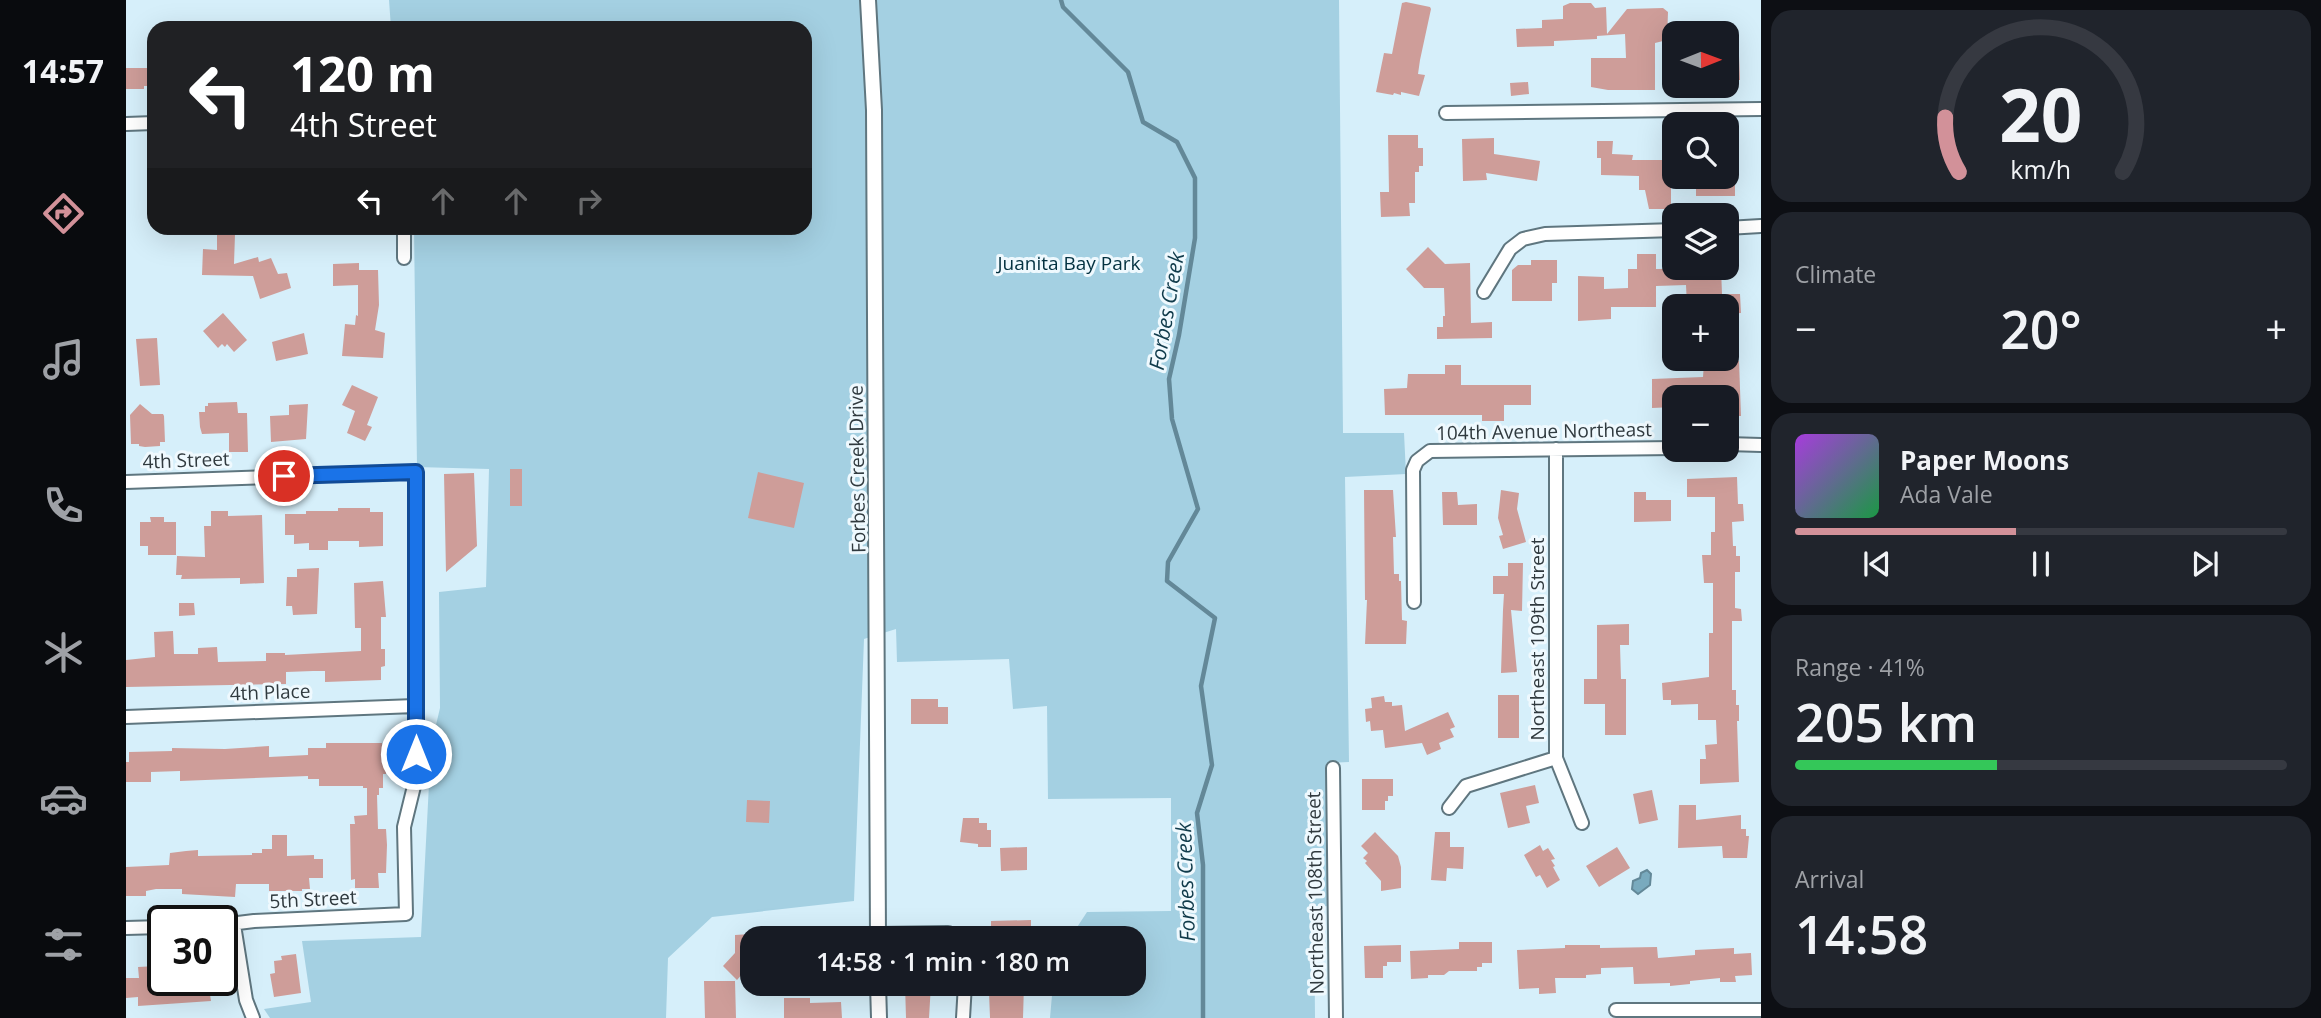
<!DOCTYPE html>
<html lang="en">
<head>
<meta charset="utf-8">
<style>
	:root { --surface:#171b24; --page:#20242c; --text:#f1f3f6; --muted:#9ea1a6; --line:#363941; --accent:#d29199 }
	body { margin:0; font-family:"Open Sans",sans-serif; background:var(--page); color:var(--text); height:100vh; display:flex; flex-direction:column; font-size:26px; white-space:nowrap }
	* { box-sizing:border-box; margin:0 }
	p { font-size:23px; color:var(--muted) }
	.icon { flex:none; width:38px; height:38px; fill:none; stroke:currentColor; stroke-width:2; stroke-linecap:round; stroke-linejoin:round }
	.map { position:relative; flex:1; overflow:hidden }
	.side { display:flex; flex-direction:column; gap:10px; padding:10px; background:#0d0f14; width:560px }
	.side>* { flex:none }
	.guide { position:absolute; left:21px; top:21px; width:665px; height:214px; border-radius:21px; box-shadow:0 7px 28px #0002; background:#202124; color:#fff; overflow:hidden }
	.needle { width:46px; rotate:89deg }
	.buttons { position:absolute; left:1536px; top:21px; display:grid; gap:14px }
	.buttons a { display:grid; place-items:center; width:77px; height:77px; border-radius:14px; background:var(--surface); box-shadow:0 7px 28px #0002; font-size:35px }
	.speed { position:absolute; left:21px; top:905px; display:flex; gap:14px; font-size:35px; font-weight:700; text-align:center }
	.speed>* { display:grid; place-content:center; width:91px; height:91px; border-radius:50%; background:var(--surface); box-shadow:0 7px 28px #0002; line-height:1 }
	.speed .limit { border:4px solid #111; border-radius:10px; background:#fff; color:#111 }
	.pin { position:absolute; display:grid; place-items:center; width:60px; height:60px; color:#fff; margin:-30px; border:4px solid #fff; border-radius:50%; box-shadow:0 2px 7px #0007 }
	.me { position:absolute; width:77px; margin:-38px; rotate:0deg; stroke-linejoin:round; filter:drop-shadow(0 0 5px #0008) }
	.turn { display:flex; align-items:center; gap:24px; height:147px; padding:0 28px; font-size:32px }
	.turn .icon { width:91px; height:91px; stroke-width:2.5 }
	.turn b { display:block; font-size:49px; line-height:60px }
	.lanes { display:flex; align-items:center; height:66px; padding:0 28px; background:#0003; justify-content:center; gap:35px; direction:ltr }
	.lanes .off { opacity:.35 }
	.big { font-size:52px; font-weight:600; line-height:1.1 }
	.side .tile { flex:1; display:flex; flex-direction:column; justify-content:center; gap:10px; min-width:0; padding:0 24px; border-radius:21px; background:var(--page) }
	.side .dial { align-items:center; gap:0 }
	.dial svg { height:182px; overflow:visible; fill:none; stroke:var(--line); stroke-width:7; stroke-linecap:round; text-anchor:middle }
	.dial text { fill:var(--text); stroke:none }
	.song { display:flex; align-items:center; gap:21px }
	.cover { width:84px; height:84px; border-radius:10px; background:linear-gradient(135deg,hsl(280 70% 55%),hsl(140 70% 35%)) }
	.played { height:7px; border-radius:4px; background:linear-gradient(90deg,var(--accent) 45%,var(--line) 45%) }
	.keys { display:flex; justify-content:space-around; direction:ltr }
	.heat { display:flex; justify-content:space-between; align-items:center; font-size:38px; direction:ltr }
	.charge { height:10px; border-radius:5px; background:linear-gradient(90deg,#34c759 41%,var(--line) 0) }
	.trip { position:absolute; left:614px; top:926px; width:406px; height:70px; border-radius:21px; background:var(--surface); box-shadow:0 7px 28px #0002; font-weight:600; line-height:70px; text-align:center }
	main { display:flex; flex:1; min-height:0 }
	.tab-bar { display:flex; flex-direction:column; width:126px; justify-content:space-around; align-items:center; background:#090b0e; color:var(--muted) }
	.tab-bar .icon { width:49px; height:49px }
	.tab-bar .on { color:var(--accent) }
	.tab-bar b { font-size:32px; color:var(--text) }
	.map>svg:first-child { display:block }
	.green { fill:#a4d0e2 }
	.water { fill:#79aabe; stroke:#638898; stroke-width:2 }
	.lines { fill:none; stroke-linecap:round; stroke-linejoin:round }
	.stream { stroke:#638898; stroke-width:4.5 }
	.building { fill:#ce9d99 }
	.minor-casing { stroke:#5f767f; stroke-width:16 }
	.tertiary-casing { stroke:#5f767f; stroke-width:18 }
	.minor { stroke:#fff; stroke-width:12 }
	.tertiary { stroke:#fff; stroke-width:14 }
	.route-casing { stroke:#114b97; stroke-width:18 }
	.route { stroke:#1a73e8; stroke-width:12 }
	.labels { text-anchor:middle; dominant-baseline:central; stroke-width:6; stroke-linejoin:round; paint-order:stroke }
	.park-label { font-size:19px; fill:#033140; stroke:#eff9fe }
	.street-label { font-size:19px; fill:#303a3f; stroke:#eff9fe }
	.water-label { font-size:21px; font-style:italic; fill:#103b4b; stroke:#eff9fe }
</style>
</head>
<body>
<main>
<nav class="tab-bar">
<b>14:57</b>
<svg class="icon on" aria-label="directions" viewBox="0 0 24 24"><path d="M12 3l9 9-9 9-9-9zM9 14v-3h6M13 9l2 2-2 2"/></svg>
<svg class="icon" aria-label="music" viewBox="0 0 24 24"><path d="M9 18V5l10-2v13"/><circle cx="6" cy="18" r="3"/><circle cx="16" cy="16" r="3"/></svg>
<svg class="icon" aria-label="phone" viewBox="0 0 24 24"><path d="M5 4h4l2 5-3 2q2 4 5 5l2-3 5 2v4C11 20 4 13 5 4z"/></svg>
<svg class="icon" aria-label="climate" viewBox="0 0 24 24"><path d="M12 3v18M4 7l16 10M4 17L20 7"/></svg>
<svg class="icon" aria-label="car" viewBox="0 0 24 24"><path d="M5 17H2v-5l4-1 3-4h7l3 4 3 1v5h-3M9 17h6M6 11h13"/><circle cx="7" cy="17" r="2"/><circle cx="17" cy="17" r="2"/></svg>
<svg class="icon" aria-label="filters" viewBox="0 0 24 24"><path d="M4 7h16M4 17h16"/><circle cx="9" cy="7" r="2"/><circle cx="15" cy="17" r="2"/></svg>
</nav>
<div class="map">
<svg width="1635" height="1018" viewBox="0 0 1635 1018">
	<rect width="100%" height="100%" fill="#d6effa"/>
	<path class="green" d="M263,0h950l4,433h61l2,41 -61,3 4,285 -22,1 2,143 -15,1 1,111h-265l3,-34h81v-46h-64l17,-26 84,-1v-113l-123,1 -1,-93 -34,3 -4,-50 -112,3 -1,-33 -32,10 -10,262 -142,16 -44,41 -2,60h-396l-6,-9 47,-7 -9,-61 119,-4 10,-191 9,-38 -1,-116 47,-5 3,-118 -72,-2 -3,-239h391v-200h-414z"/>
	<path class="water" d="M1521,870l4,4 -1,11 -12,9 -6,-5 1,-8 7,-3 1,-5z"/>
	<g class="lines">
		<path class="stream" d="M935,0l2,7 65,65 15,50 34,20 18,36v60l-16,97 -10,44 3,40 26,90 -30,53 -1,19 48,37 -14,68 11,79 -15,48 6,52v153"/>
	</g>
	<path class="building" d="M1280,2l24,5 1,2 -11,51 -2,14 7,1 -6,21 -18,-4v3l-7,-2 -1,2 -17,-3 8,-39 8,1 10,-51z
		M1444,3h21l4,5 11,-1 1,27 20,-25 36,-1 5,4 -1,28 -12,3v47h-47l-17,-3v-29h35l-1,-24 -28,2v3l-43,2v5l-37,1 -1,-18 26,-1v-8l21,-1v-13z
		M1601,56h12l1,24h-13z
		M0,68h28v18h-10v3h-18z
		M1402,82l1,12 -18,2 -1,-13z
		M1262,135h30v13h5v18h-4v6h-4v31h-6l1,13 -29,1 -1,-25h9z
		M1368,138v16l46,7 -3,20 -51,-8 1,7 -24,1 -1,-42z
		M1471,141h16l-1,13 21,1 -1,5h39v49h-22l-4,-19h-6v-14l-38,-1v-17h-4z
		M1570,177h39v19h-39z
		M91,231h15v3h3l-1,30 24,-7 1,5 12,-4 7,16 9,-1 4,15 -31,11 -7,-23 -51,-1 1,-26 14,1z
		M1302,247l17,17 25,-1 1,60 21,-1v16l-55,1v-12h6v-11h2l-1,-28h-20l-18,-19z
		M1511,254h19v15l65,-1 1,26h18l1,19 -14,1v-8h-40l-1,-21 -30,1v21h-45v12l-33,2v-45l26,1v12l24,-1v-19h9z
		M1405,260h26v23h-5v18h-40v-31l6,-5h13z
		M233,263v7h19l1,35 -4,25 10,3 -2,25 -41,-2 3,-32 10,1 1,-10 2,1v-31l-25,1v-22z
		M97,313l24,27 -13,12 -7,-8 -2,3 -3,-3 -4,4 -15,-17z
		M178,333l4,21 -32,7 -4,-19z
		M31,338l3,47 -20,1 -4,-47z
		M1588,361h25l2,55h-14v-19h-4v-2l-48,2v10l-23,1v-29l51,-2 1,-14z
		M1319,365h16v20h70v20h-27v16h-22v-6h-97l-1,-26 23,-1 1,-14h37z
		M226,385l26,12 -11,28 5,2 -7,14 -18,-8 8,-22 -13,-6z
		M111,402l1,11h9l1,39h-19v-19l-27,1 -2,-7 -1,-15h6v-6h3v-3z
		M14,404l12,10h11l1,2 1,26h-5v4l-15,1 -6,-1v-2h-8l-1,-29z
		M182,404l-2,35 -35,3 -1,-26 19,-1v-10z
		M384,469h12v37h-12z
		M632,472l46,11 -10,45 -46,-10z
		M348,473l3,73 -31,26 -2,-98z
		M1611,477l1,27h5l1,17 -12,1 1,24h3v10h4v16h-5v36l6,1 1,12h-10v69h4v15h3v16h-2l2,61 -39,2v-25h6l-1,-14 12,-1 -1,-24h-18v-16l-27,1v-5h-8l-1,-17 47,-6v-44h4v-50h-9l-2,-28h9v-23h4v-35h-28v-18z
		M1238,490h29l3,47h-3l1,37h5v7h2l1,39 5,1 -1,23h-41l2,-44h-2z
		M1375,490l18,3 -2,16 9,33 -23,7 -4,-13 4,-1 -5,-17z
		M1316,492h15l1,13 19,-1v21h-34z
		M1508,492h12v8h25v21l-37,1z
		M212,508h32v4h13v34l-24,1v-6h-31v9h-19v-7l-15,1v-9h-9v-21h21v-3h32z
		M85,511h17v5l34,-1 2,68 -24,1v-6l-59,1 1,-4h-6l1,-19 28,1 -1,-31h7z
		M24,517h14v5h12v33h-28v-9h-8v-24h11z
		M1382,563h15l-1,48 -11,-1 6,62 -16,1 2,-63h3h-3l1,-16h-11v-18h15z
		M193,568l-2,46 -24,1 -1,-9h-6l1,-29h10v-8z
		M257,581l3,36h-5v32h4v17l-4,1v13l-56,2v-11h-12l-27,1v12l-160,3v-27l29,-3 -1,-25 19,-1 1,23h24v-6l19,-1 1,15 48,-1v-8h19v2l76,-4v-23h-6l-1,-45z
		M53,603h15l1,12 -16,1z
		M1503,624v21h-9l1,34h5v56h-21v-31h-21v-25h13v-54z
		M1372,695h21v43h-21z
		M1258,696l1,6h7v4l10,-1 3,26 43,-19 7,15 -5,2 4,8 -15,6 2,6 -14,6 -5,-12 -37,5 -2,-18 -12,1 -1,-10 -4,1 -1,-13 7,-1 -1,-10z
		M785,699h27v8h10v17h-37z
		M200,743h56v13h4v18h-3v14h-4v7h-2l1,34h8l1,16 -1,28h-8l1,15h-24v-9l-4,1 -1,-56h5l-1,-8 13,-1v-27h-4v-2h-44v-7h-11v-3l-128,5v-10l-29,1v10h-25v-20h3v-10l43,-1v-3l53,1 44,-3v11l39,-2v-7h18z
		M1236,779h31v17h-5v5h-3v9h-23z
		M1409,785l4,18 -13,3 4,17 -22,5 -8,-35z
		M1526,790l6,30 -19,4 -6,-30z
		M621,800l23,1 -1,22 -23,-1z
		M1553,805h17v15l45,-5v14h5v7h3l-2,22h-24l-1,-12 -44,2z
		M837,818h16v5h8v7h4v17h-13v-3l-18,-2z
		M1249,832l23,24 3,11v21l-20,3v-10l-16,-18 2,-2 -4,-3 5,-5 -7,-7z
		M1309,832h15v15h14l-1,22 -16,-1 -1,13 -15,-1z
		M146,835h15v21l27,-1v4h9v19h-14l1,11h-8v2h-33v-7h-33l-1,13 -53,-3v-5h-26l-10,2v5h-20v-29l43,-2 1,-12 16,-2 12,-1v6l54,-1v-2h10v-4h10z
		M1414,845l3,6 5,-3 7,11 -4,1 4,6 -2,1 7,13 -13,8 -7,-13 -4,2 -12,-22z
		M901,847v23l-26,1 -1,-23z
		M1491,847l13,21 -31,19 -13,-21z
		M905,920v18l-40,-2v-15z
		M625,934l1,29 -15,17 -14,-14 12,-13v-18z
		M1333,942h33v21h-10v4h-5v4h-28l-5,4h-16v3l-17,1 -1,-28 49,-2z
		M1275,945v17h-14v4h-4v12h-18l-1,-32z
		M1439,945h35v3l57,-1 1,11 37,-3v-5l39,-2v6l17,-1 1,22 -17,1 1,6h-16v-4l-30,3v3l-20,2v-3l-36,1 -1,-17 -32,1v6l-15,1v3h-31l1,15 -17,1v-6l-20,1 -2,-39 48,-2z
		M170,954l5,39 -27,4 -4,-23 5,-1 -1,-12 8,-1 -1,-4z
		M31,966v14l51,2 3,19 -73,5v-9l-12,1v-20h13l-1,-11z
		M578,981h31l1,37h-31z
		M779,984h26l-2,34h-23z
		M879,984h19l-1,34h-33l-1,-26h12v-3h4z
		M658,998h26v5l31,-1 1,16h-58z"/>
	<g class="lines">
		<g class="minor-casing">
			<path id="minor" d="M1320,113l315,-4
				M0,124l28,-1
				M278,228v30
				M1601,228l34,-2
				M1358,292l26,-43 13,-10 22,-5 130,-4
				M1601,444l34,1
				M1430,449v309l26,65
				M0,482l290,-10v306l-12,49 2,87 -152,7 -32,4
				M1288,602l-1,-132 4,-9 13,-10 245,-3
				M0,717l289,-11
				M1207,768l3,250
				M1323,808l17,-22 90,-28
				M108,925l12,75 7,18
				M0,928l37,-1
				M752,934l70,-1 12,5
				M1490,1010h145
				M837,1018l2,-34"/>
		</g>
		<g class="tertiary-casing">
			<path id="tertiary" d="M742,0l6,110 4,828
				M752,984l1,34"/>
		</g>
		<use href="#minor" class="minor"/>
		<use href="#tertiary" class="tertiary"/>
	</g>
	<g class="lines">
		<g class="route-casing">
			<path id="route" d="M158,476l132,-4v282"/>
		</g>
		<use href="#route" class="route"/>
	</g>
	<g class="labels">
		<g class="park-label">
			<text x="943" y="263">Juanita Bay Park</text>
		</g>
		<g class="street-label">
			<text transform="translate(1418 431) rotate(-1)">104th Avenue Northeast</text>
			<text transform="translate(60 460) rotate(-2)">4th Street</text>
			<text transform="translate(731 469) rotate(-91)">Forbes Creek Drive</text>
			<text transform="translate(1411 639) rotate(-90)">Northeast 109th Street</text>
			<text transform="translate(144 692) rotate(-2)">4th Place</text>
			<text transform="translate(1189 893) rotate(-91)">Northeast 108th Street</text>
			<text transform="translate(187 899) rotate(-3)">5th Street</text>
		</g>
		<g class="water-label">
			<text transform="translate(1040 311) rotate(-80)">Forbes Creek</text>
			<text transform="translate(1059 882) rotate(-92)">Forbes Creek</text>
		</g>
	</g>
</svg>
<div class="buttons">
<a><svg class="needle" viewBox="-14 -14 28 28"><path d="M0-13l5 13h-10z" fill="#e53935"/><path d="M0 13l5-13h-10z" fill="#9ea1a6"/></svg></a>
<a><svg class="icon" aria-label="search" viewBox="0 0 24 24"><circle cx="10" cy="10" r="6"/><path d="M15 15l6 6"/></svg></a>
<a><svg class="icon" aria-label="layers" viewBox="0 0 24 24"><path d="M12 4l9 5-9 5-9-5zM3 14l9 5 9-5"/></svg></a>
<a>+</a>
<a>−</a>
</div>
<div class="speed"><div class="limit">30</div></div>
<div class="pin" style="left:158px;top:476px;background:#d93025"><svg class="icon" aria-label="arrive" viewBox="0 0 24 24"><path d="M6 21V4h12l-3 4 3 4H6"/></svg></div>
<svg class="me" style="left:290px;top:754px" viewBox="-20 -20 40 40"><circle r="17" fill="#1a73e8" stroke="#fff" stroke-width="3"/><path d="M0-11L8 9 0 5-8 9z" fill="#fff"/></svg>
<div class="trip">14:58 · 1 min · 180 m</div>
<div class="guide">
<div class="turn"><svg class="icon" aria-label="left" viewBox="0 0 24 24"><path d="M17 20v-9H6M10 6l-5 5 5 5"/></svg><div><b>120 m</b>4th Street</div></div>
<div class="lanes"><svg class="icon" aria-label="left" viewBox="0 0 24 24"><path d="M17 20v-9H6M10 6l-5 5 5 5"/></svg><svg class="icon off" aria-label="ahead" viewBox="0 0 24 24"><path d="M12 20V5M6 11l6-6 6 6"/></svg><svg class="icon off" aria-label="ahead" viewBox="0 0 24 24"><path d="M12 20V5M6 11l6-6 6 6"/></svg><svg class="icon off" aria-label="right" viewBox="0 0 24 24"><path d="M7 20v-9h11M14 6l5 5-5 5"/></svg></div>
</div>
</div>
<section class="side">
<div class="tile dial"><svg viewBox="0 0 100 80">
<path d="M14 69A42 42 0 1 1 86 69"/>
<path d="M14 69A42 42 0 0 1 8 45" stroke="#d29199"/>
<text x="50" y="56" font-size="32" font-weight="700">20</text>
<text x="50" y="72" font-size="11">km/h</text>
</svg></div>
<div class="tile"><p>Climate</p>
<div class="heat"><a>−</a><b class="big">20°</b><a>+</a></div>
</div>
<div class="tile">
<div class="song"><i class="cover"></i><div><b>Paper Moons</b><p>Ada Vale</p></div></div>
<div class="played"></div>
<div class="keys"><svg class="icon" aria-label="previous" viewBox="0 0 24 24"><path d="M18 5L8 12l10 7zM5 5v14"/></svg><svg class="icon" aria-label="pause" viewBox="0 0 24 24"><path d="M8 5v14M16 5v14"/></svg><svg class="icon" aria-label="next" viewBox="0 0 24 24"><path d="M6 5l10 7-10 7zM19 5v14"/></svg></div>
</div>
<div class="tile"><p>Range · 41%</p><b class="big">205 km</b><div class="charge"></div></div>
<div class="tile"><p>Arrival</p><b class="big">14:58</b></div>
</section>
</main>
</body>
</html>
